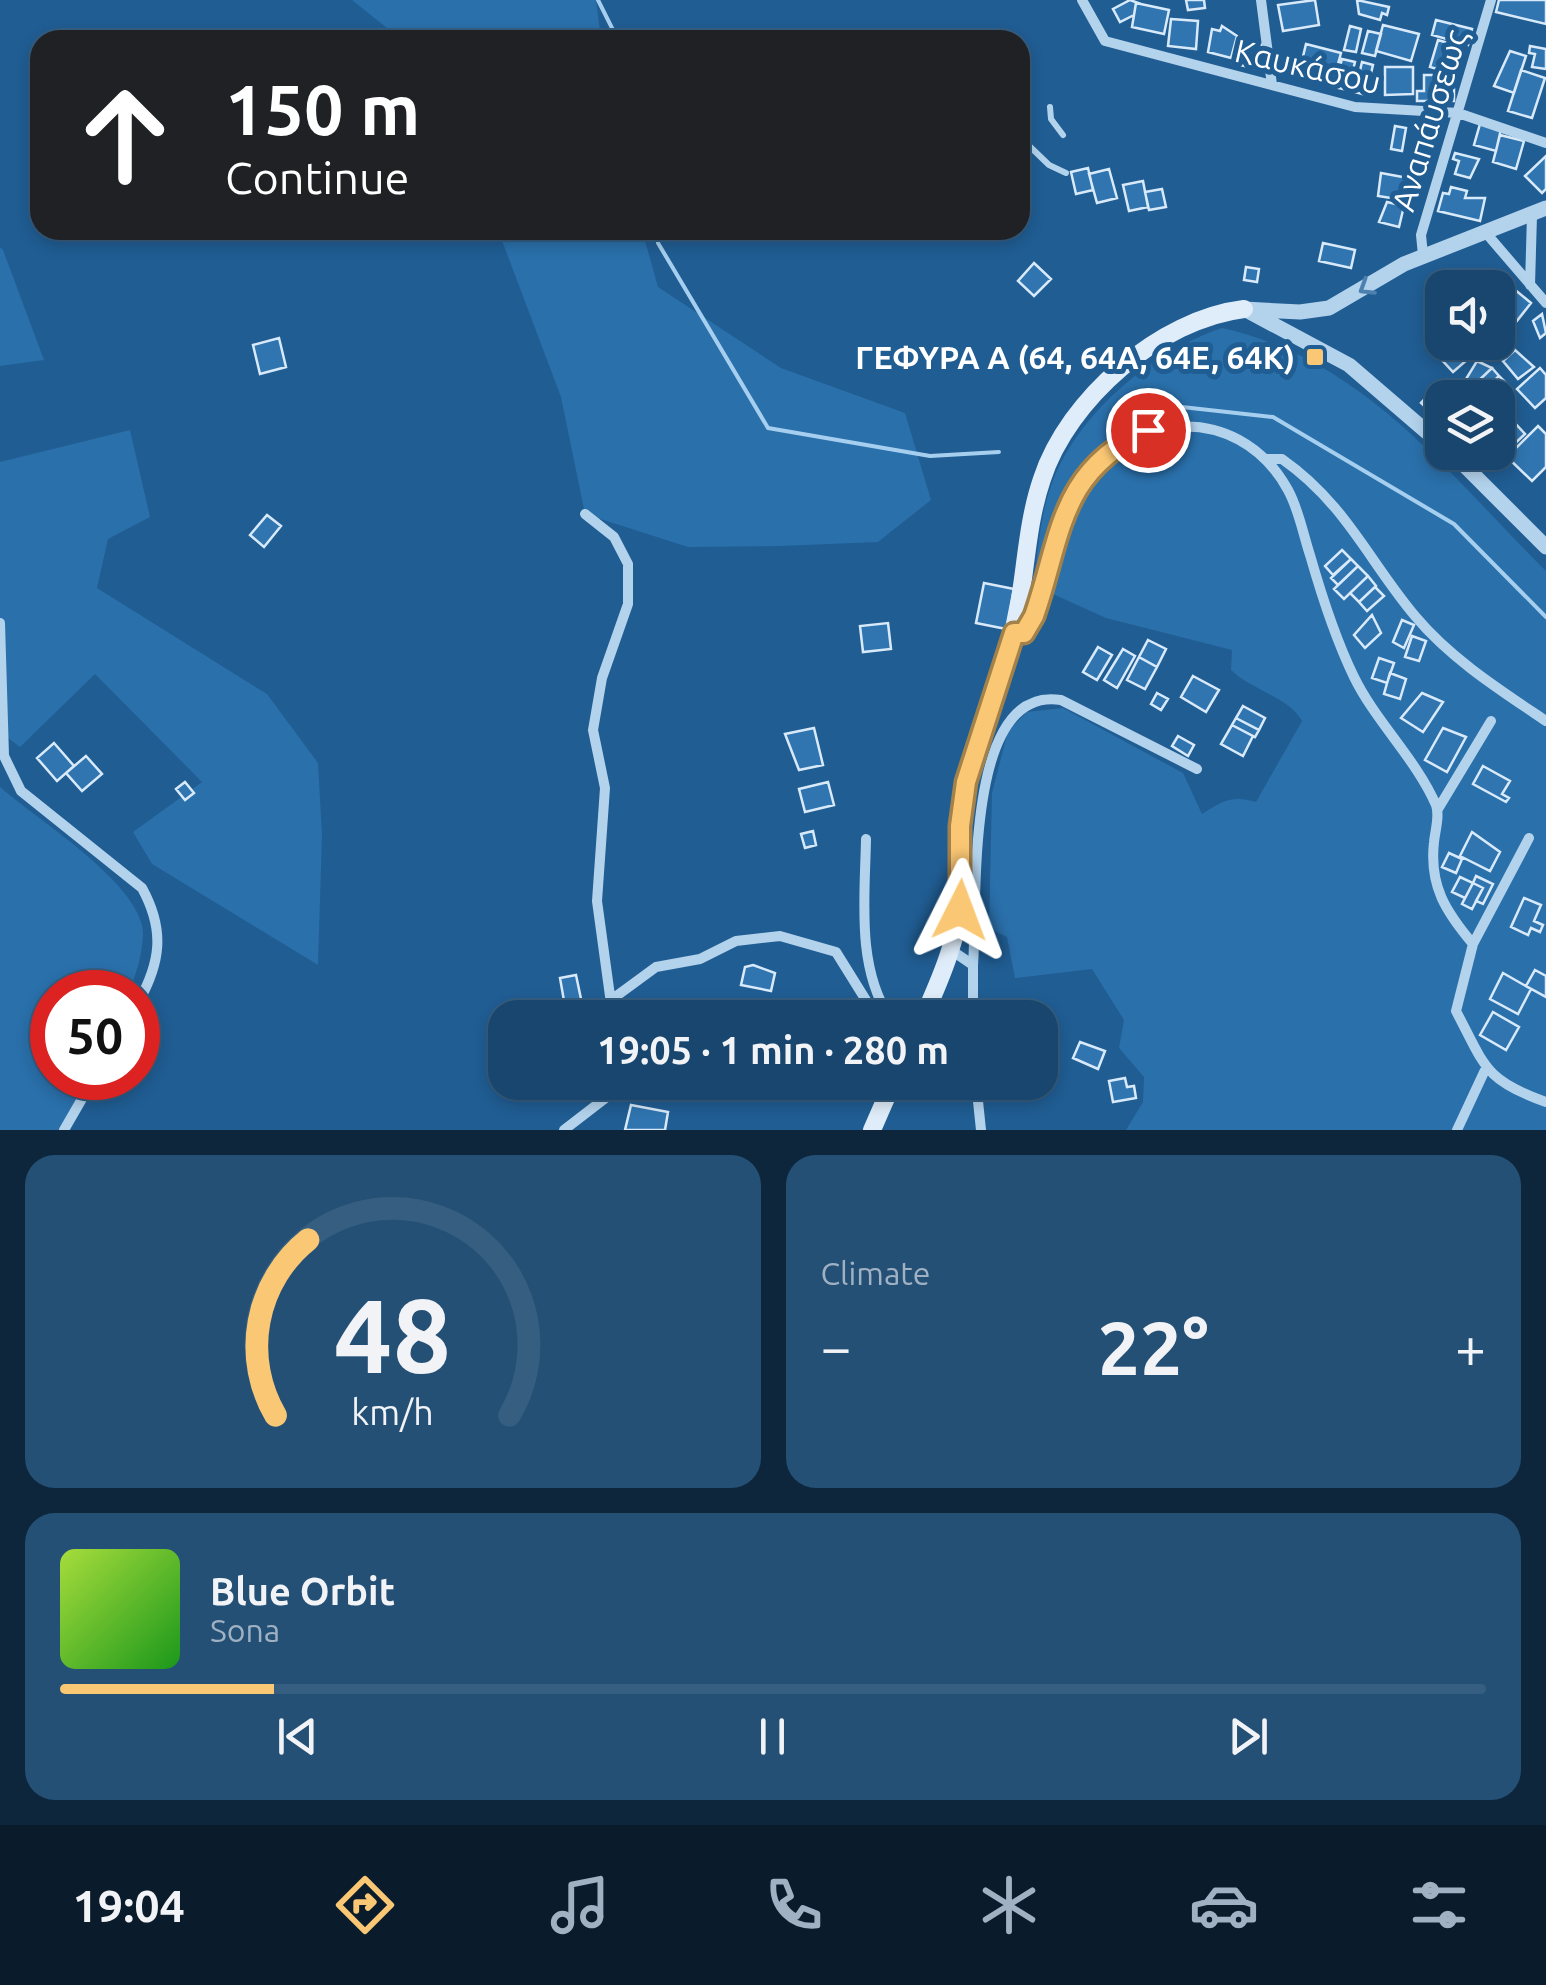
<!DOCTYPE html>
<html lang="en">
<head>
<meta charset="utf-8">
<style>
	:root { --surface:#18466e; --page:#255076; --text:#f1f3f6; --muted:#9fb1c2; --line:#365e81; --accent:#fac774 }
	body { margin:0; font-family:Ubuntu,sans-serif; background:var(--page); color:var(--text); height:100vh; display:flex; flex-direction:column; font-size:38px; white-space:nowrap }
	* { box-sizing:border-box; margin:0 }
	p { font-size:32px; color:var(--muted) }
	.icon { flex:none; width:55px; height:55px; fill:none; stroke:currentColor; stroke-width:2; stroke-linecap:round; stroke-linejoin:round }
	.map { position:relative; height:1130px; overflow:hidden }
	.side { display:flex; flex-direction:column; gap:25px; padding:25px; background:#0d263c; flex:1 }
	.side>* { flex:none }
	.top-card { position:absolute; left:30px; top:30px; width:1000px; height:210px; border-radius:30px; box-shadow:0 5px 15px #0003,0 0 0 2px var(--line); background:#202124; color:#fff; overflow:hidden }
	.tools { position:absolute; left:1425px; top:270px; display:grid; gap:20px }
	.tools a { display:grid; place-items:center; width:90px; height:90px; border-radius:20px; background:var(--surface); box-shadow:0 5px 15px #0003,0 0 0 2px var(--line); font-size:50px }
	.speed { position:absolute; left:30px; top:970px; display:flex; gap:20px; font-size:50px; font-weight:700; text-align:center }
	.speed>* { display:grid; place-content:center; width:130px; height:130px; border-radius:50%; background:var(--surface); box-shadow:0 5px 15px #0003,0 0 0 2px var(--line); line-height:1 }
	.speed .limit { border:15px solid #d22; background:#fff; color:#111 }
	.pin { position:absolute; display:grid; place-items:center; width:85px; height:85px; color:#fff; margin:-42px; border:5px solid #fff; border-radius:50%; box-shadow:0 2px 10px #0007 }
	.me { position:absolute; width:110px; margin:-55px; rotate:3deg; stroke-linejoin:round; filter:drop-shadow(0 0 8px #0008) }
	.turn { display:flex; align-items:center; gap:35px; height:210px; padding:0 30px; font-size:45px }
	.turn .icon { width:130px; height:130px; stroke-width:2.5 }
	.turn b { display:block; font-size:70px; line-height:85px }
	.big { font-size:75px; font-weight:600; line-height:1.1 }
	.side .card { flex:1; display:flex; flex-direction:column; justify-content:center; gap:15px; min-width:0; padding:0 35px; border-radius:30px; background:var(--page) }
	.side .dial { align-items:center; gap:0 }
	.dial svg { height:260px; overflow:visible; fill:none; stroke:var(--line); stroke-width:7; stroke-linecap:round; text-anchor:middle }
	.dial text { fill:var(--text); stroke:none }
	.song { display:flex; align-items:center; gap:30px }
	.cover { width:120px; height:120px; border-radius:15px; background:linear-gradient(135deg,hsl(80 70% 55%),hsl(120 70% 35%)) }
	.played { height:10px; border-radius:5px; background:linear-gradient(90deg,var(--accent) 15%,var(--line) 15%) }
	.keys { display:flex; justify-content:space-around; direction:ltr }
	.heat { display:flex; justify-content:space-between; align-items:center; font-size:55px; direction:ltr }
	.side .tiles { flex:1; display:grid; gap:25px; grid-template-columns:1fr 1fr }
	.card:last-child { grid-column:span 2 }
	.trip { position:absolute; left:488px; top:1000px; width:570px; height:100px; border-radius:30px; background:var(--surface); box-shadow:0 5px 15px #0003,0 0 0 2px var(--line); font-weight:600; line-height:100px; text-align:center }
	.dock { display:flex; height:160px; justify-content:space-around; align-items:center; background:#0a1c2c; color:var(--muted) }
	.dock .icon { width:70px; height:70px }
	.dock .on { color:var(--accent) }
	.dock b { font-size:45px; color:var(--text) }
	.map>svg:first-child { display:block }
	.green { fill:#2a70ab }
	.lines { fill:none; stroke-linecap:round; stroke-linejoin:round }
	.stream { stroke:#a6cfef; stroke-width:4 }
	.building { fill:#3075b0; stroke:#d8eafa; stroke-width:2.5 }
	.service { stroke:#b3d3ed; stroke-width:6 }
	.minor { stroke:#b3d3ed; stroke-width:10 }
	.tertiary { stroke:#b3d3ed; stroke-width:15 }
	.secondary { stroke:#dfedfa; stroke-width:18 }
	.oneway { stroke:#4c80ae }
	.route-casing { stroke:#a2814b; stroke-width:25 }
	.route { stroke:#fac774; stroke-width:18 }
	.poi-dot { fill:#fac774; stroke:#205d93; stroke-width:4 }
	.labels { text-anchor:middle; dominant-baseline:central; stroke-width:10; stroke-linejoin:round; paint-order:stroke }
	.street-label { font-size:32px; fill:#fff; stroke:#205d93 }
	.poi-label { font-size:32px; font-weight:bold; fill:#fff; stroke:#205d93; text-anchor:end }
</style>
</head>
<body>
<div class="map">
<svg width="1546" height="1130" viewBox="0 0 1546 1130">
	<rect width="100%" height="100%" fill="#205d93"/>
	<path class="green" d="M352,0h244l5,40h-199z
		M498,230h144l16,57 123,81 124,45 26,87 -53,42 -97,4 -93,1 -103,-33 -24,-117z
		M0,247l3,3 41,110 -44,6z
		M1222,328c142,31 227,147 324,243v559h-420l17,-28 1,-25 -25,-29 5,-28 -32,-51 -77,9 -8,-41 -18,-9 3,-135 16,-62 19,-19 36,-4 120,65 19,41c20,-13 30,-19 54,-12l46,-81c-13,-24 -51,-31 -71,-51l1,-20 -126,-32 -73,-33c5,-32 7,-69 18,-99 25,-72 102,-135 171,-158z
		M130,430l20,87 -42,22 -11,49 170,106 51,69 4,72 -4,130 -166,-101 -19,-32 69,-50 -107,-108 -75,73 -20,-15v-270z
		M0,787c38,33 130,90 142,138 4,19 -6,50 -13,67h-77v86h40l-22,52h-70z"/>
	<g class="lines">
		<path class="stream" d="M598,0l20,40
			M656,230l2,13 110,185 162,28 69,-4
			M1146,403l127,14 181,107 92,93"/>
	</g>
	<path class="building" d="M1130,0l11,4 -5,-1 -2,12 -14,7 -7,-13z
		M1186,0h18l1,8 -17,2z
		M1315,0l4,25 -36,6 -5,-26z
		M1357,0l32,7 -2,8 -5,-2 -2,7 -21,-6z
		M1499,0h47v24l-50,-12z
		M1136,3l33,7 -5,24 -32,-7z
		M1171,19l27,2 -2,28 -28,-3z
		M1436,20l36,9 -4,16 -36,-10z
		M1383,25l36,9 -8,27 -35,-10z
		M1222,26l15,10 -6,22 -23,-6 4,-23 8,2z
		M1350,26l11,3 -5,23 -12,-2z
		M1368,31l13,3 -6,22 -13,-3z
		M1239,39l27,7 -6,24 -27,-7z
		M1438,40l24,7 -8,27 -24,-7z
		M1306,44l35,9 -8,29 -34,-9z
		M1530,46l16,3v20l-14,-2 3,-13 -6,-1z
		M1510,51l16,5 -12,37 -20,-7z
		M1342,59l13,3 -7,28 -14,-3z
		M1362,62l11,3 -7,30 -11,-3z
		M1385,67h28v27l-28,1z
		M1521,70l24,8 -13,40 -24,-7z
		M1424,75h30v26h-37v-10h7z
		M1480,124l21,5 -5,22 -22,-6z
		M1395,126l11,2 -4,23 -11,-2z
		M1500,135l24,6 -8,28 -23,-7z
		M1455,153l24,6 -9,19 -15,-4 4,-13 -6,-2z
		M1546,156v33l-4,4 -17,-17z
		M1088,168l5,22 -17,4 -5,-22z
		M1109,169l8,29 -20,5 -8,-29z
		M1381,173l27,5 -4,22 -26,-4z
		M1143,181l5,26 -19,4 -6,-26z
		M1451,187l16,4 -2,7h20l-5,23 -42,-10 5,-18 6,1z
		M1162,189l4,18 -17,3 -4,-18z
		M1387,202l17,4 -5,21 -20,-5z
		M1323,243l32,7 -4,18 -32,-7z
		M1034,263l17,16 -17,17 -16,-15z
		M1246,267l13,2 -2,13 -13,-2z
		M1508,284l23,19 -22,28 -11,-9v-25z
		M1542,314l4,19 -6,5 -7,-17z
		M1442,336v6h9l16,18 -14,12 -23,-25z
		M279,338l7,29 -26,7 -7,-29z
		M1451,342h35l-19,18z
		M1515,350l19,17 -16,12 -15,-18z
		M1477,361l15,7 -19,18 -7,-7z
		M1492,368l7,8 -19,18 -7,-8z
		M1540,368l6,7v23l-11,10 -18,-19z
		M1499,376l12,12 -13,13 -15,-3 -3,-4z
		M1441,381l11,9 -21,22 -10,-9z
		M1503,410l22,24 -21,20 -6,-7v-32z
		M1538,426l8,8v33l-14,14 -25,-24z
		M267,515l14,11 -17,21 -14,-12z
		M1342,550l9,9 -18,16 -8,-9z
		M1351,559l7,7 -20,19 -7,-7z
		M1358,566l10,10 -24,23 -10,-10z
		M1368,576l8,10 -17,16 -9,-9z
		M984,583l30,6 -8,40 -30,-6z
		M1375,587l9,9 -17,15 -8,-9z
		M1372,615l9,18 -16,15 -11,-13z
		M1402,620l12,5 -10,23 -11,-6z
		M888,623l3,26 -28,3 -3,-26z
		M1412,636l14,5 -7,20 -14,-4z
		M1148,640l18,9 -9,18 -18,-10z
		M1098,647l14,8 -15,25 -14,-8z
		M1123,649l12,7 -18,32 -13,-8z
		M1139,657l18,10 -12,22 -18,-9z
		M1379,658l15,5 -7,20 -15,-5z
		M1390,673l16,6 -6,20 -16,-5z
		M1193,676l26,14 -13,22 -25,-15z
		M1157,693l11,6 -7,11 -10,-6z
		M1422,693l21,9 -20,30 -22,-14z
		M1243,706l22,12 -6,12 -23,-12z
		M1236,718l23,12 -4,7 -23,-12z
		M1232,725l21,11 -10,20 -22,-12z
		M814,728l9,37 -24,5 -14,-36z
		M1443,728l23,9 -19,35 -22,-12z
		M1178,736l16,9 -6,11 -16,-10z
		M54,743l20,23 -17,15 -20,-23z
		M86,756l16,18 -20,17 -16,-18z
		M1483,766l27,15 -8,13 7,4 -3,4 -33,-18z
		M185,782l9,11 -9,7 -9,-11z
		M828,782l6,23 -29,7 -6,-23z
		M813,831l3,14 -11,3 -4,-14z
		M1472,832l28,20 -10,19 -30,-15z
		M1449,853l13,6 -6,14 -14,-6z
		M1476,876l17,8 -10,20 -7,-3 7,-13 -10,-5z
		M1460,877l13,6 -8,15 -13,-6z
		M1473,883l10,5 -11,21 -10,-5z
		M1524,898l17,7 -7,16 9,4 -3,7 -9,-4 -3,7 -17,-8z
		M753,965l22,8 -4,18 -30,-6 4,-18z
		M1535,970l11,6v21l-20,-11z
		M1503,973l28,16 -13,25 -28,-15z
		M576,975l9,43h-18l-7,-40z
		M737,1003l31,7 -2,8h-32z
		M1493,1012l26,15 -13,23 -26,-15z
		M1080,1042l25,9 -7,18 -25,-11z
		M1045,1047l9,1 -3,24 -10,-2z
		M1125,1078l2,9 7,-1 2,12 -23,4 -4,-21z
		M949,1082h18v12h-17z
		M631,1105l37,7 -3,18h-40z"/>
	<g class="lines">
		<path class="service" d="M1050,107l1,12 12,16
			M1020,137l29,28 17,8"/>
		<path class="minor" d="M1082,0l23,41 250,66 103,6 88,30
			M1261,0l11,85
			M1486,233l60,70
			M1423,255l-2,-20 70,-235
			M1530,285l2,-70
			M1266,459h16c64,45 86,101 133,157 36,43 85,74 131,105
			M585,514l29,23 14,27v40l-26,74 -9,52 12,58 -8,113 16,117
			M0,623l4,133 17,35 121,97c23,42 19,74 -4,115
			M1014,633l13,-2 7,-14c13,-38 15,-82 34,-117 49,-89 169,-103 220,-10 11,20 15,44 22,65 12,42 25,83 44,122 22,45 62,82 82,128 4,11 -1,26 -2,37 -5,44 12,70 39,102l-17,67c29,55 28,69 90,91
			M1438,809l53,-88
			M866,839c-1,58 -10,128 24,179
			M1473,944l56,-106
			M951,950l22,15v53
			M973,965c5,-62 -10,-281 88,-265l136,69
			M611,1000l45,-33 44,-8 36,-18 44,-5 56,16 41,66
			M976,1082l5,48
			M64,1130l30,-52
			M564,1130l48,-37 5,-11
			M1457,1130l28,-60"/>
		<path class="tertiary" d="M1244,309l56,3 29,-4 75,-44 142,-56
			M1244,309l105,56 93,80
			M1451,452l95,95"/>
		<path class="secondary" d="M923,1018c18,-40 35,-80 39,-123 3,-37 -3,-71 2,-107 8,-50 34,-95 47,-145 15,-53 13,-112 31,-164 26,-80 118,-160 202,-170
			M872,1130l21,-48"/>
	</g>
	<defs><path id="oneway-chevron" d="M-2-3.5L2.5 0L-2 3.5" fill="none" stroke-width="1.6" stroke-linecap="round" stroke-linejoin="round" transform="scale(2.5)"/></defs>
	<use class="oneway" href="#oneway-chevron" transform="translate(1366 288) rotate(148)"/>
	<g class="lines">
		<g class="route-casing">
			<path id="route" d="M960,910v-84l6,-44 48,-149h10l10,-17c28,-80 24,-145 114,-186"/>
		</g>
		<use href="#route" class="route"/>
	</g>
	<rect class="poi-dot" x="1305" y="347" width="20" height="20" rx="5"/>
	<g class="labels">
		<g class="street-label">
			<text transform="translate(1308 66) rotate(13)">Καυκάσου</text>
			<text transform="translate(1429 120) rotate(-73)">Αναπάυσεως</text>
		</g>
		<g class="poi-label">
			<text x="1295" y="357">ΓΕΦΥΡΑ A (64, 64Α, 64Ε, 64Κ)</text>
		</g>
	</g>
</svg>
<div class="tools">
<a><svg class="icon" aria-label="sound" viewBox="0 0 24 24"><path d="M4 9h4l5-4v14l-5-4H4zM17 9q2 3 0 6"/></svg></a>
<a><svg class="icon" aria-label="layers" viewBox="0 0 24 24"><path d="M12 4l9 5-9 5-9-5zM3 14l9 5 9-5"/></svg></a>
</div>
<div class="speed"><div class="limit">50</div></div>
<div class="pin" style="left:1148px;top:430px;background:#d93025"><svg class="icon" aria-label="arrive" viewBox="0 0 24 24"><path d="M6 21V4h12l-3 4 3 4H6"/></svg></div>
<svg class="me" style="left:960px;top:910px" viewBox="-20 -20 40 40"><path d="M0-17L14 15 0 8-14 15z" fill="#fac774" stroke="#fff" stroke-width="4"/></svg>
<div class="trip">19:05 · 1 min · 280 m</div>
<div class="top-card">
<div class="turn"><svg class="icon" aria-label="ahead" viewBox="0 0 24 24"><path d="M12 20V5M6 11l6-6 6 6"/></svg><div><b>150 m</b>Continue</div></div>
</div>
</div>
<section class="side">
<div class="tiles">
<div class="card dial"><svg viewBox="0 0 100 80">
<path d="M14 69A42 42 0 1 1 86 69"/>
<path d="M14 69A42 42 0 0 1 24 15" stroke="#fac774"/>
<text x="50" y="56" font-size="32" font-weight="700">48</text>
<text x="50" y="72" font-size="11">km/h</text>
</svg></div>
<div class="card"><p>Climate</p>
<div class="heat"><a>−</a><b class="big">22°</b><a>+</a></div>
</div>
<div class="card">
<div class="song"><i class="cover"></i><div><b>Blue Orbit</b><p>Sona</p></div></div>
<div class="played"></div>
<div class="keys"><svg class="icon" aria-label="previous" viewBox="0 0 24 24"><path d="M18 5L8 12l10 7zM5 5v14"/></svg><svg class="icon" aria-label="pause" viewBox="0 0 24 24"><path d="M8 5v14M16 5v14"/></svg><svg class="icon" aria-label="next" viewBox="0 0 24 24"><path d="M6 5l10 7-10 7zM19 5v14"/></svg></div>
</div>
</div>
</section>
<nav class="dock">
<b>19:04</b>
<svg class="icon on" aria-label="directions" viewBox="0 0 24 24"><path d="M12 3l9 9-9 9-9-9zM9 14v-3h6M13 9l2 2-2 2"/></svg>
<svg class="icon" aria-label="music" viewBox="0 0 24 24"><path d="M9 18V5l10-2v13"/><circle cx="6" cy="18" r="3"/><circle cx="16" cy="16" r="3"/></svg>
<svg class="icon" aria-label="phone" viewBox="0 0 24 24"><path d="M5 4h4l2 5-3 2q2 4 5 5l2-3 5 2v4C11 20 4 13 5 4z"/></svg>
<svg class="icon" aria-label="climate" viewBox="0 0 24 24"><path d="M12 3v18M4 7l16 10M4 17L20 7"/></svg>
<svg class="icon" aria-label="car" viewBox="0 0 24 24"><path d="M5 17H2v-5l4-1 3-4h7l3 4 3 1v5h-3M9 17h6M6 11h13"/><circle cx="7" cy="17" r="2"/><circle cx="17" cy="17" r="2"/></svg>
<svg class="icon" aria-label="filters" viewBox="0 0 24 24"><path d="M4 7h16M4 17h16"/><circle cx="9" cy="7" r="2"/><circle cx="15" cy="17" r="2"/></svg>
</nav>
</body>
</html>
